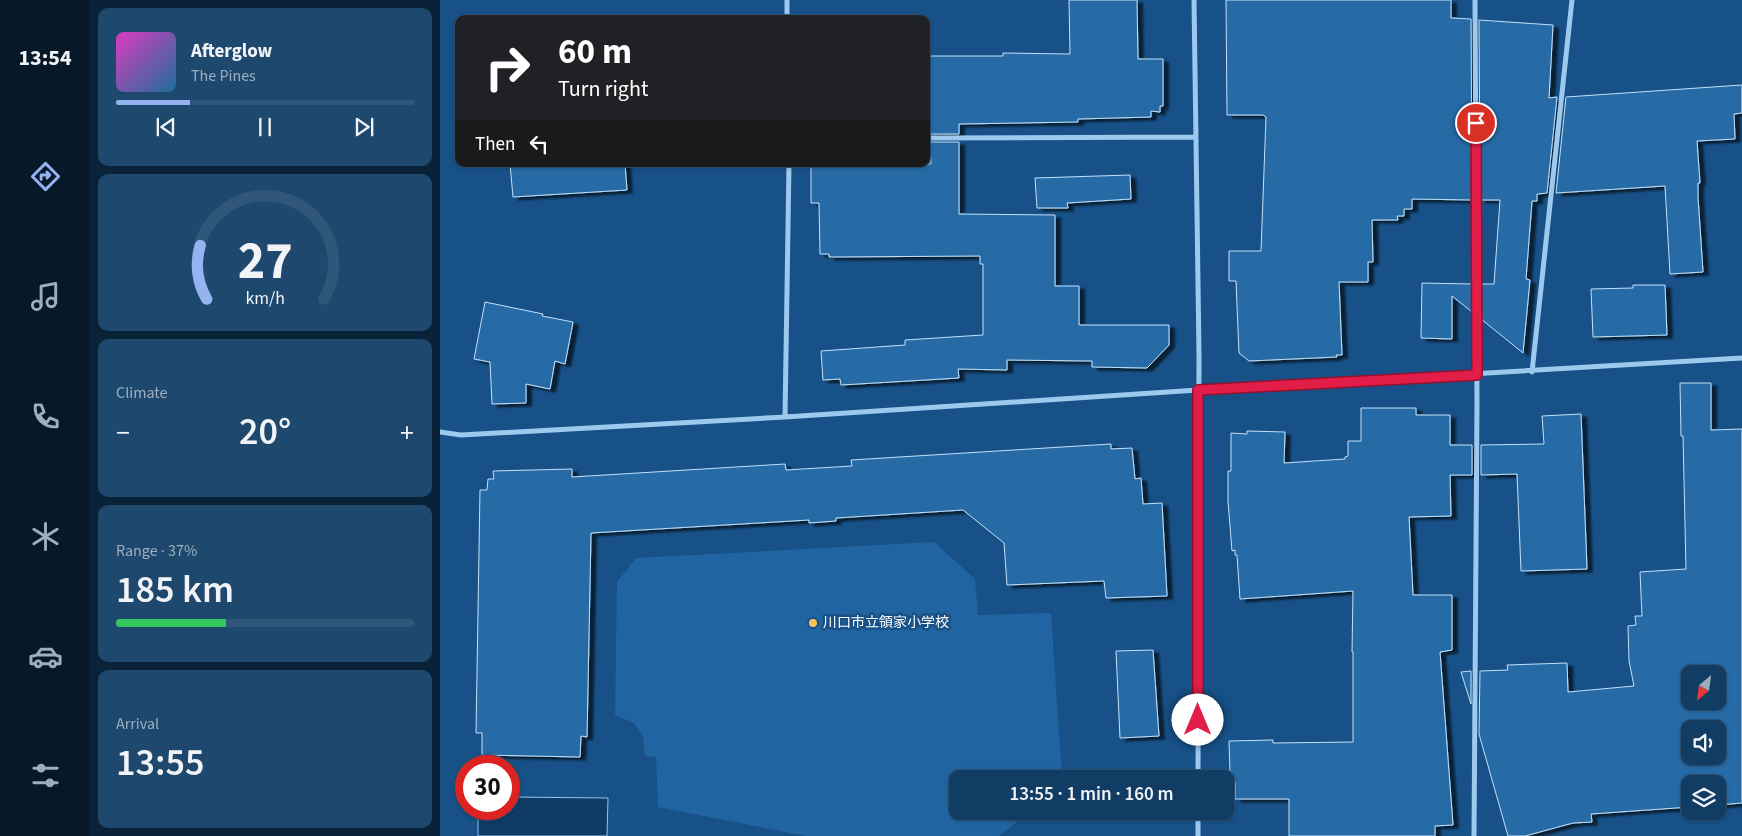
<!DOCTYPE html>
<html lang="en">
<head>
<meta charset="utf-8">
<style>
	:root { --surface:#113d65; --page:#1e486e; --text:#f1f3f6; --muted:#9caebf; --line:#305679; --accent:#95b2f1 }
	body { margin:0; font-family:"Source Sans 3","Noto Sans JP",sans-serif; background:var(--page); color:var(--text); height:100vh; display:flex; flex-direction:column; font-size:19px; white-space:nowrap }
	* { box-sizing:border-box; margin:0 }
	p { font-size:16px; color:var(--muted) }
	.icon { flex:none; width:28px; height:28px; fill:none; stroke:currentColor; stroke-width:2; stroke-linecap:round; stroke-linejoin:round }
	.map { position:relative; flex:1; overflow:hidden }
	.panel { display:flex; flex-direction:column; gap:8px; padding:8px; background:#092238; width:350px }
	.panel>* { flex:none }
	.banner { position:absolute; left:15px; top:15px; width:475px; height:152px; border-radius:10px; box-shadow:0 1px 4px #0004,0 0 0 1px var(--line); background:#202124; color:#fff; overflow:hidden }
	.needle { width:32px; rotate:209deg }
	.tools { position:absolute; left:1241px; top:665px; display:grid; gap:10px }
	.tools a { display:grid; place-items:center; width:45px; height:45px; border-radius:10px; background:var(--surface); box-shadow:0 1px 4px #0004,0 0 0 1px var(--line); font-size:25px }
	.speed { position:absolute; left:15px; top:755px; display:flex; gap:10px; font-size:25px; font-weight:700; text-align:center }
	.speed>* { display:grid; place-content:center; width:65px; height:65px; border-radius:50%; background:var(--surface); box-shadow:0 1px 4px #0004,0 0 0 1px var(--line); line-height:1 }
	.speed .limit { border:8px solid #d22; background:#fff; color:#111 }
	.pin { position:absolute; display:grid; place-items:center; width:42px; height:42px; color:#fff; margin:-21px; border:2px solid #fff; border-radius:50%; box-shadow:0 1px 5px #0007 }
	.me { position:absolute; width:55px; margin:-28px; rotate:0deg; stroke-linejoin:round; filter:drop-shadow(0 0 4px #0008) }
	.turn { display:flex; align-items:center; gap:18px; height:105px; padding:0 20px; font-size:22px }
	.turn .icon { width:65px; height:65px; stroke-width:2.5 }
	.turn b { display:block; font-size:35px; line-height:42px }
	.then { display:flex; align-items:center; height:48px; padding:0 20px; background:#0003; gap:10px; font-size:19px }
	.big { font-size:38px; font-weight:600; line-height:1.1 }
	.panel .widget { flex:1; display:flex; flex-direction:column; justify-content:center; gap:8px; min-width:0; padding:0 18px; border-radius:10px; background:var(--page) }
	.panel .dial { align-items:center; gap:0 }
	.dial svg { height:130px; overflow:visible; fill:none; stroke:var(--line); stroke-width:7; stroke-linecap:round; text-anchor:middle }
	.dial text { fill:var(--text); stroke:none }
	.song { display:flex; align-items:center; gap:15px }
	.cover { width:60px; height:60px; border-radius:8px; background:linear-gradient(135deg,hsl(310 70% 55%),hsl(200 70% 35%)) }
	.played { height:5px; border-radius:2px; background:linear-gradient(90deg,var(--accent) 25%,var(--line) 25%) }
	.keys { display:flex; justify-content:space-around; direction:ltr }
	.heat { display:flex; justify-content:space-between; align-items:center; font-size:28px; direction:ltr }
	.charge { height:8px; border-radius:4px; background:linear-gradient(90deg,#34c759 37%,var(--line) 0) }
	.trip { position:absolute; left:509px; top:770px; width:285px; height:50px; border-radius:10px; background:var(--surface); box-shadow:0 1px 4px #0004,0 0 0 1px var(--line); font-weight:600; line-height:50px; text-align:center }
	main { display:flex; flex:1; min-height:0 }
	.dock { display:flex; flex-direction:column; width:90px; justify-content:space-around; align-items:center; background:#071828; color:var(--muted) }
	.dock .icon { width:35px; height:35px }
	.dock .active { color:var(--accent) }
	.dock b { font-size:22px; color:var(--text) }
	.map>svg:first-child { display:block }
	.green { fill:#2065a1 }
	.water { fill:#0f3b65; stroke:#90c5f0 }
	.building { fill:#256aa6; stroke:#c3e1fa; fill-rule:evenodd; filter:url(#shadow) }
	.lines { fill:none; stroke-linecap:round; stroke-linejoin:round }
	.minor { stroke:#9ec9ee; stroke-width:5 }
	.route-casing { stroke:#92132f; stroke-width:12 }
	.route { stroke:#e11d48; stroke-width:9 }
	.poi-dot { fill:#ffc25a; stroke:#175187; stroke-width:2 }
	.labels { text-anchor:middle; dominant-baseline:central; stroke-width:5; stroke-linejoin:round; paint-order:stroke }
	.poi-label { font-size:14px; fill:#fff; stroke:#175187; text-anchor:start }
</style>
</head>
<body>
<main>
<nav class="dock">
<b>13:54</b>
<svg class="icon active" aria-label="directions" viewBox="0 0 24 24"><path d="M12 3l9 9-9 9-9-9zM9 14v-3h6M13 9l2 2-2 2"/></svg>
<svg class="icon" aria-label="music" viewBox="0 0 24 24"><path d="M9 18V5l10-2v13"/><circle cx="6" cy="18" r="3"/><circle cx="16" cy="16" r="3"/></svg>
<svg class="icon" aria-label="phone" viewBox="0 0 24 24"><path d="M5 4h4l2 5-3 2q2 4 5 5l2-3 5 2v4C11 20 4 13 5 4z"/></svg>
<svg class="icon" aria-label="climate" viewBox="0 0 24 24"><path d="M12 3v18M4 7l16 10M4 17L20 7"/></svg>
<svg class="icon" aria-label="car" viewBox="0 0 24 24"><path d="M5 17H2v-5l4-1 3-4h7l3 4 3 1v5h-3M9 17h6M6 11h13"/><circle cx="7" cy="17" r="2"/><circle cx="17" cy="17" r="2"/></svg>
<svg class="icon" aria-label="filters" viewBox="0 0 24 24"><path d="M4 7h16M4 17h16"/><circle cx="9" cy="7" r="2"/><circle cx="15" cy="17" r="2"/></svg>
</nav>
<section class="panel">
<div class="widget">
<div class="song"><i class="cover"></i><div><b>Afterglow</b><p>The Pines</p></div></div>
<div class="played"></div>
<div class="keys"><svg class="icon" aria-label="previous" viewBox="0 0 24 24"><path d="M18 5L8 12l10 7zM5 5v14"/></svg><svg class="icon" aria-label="pause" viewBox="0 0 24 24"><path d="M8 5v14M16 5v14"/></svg><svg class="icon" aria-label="next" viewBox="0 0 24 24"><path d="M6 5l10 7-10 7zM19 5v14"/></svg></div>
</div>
<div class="widget dial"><svg viewBox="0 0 100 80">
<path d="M14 69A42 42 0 1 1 86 69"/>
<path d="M14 69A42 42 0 0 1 10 36" stroke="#95b2f1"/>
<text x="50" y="56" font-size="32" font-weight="700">27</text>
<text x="50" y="72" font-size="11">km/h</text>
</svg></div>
<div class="widget"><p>Climate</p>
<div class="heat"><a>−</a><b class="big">20°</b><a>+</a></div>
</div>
<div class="widget"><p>Range · 37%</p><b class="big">185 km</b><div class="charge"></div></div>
<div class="widget"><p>Arrival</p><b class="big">13:55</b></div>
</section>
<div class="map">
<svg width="1302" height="836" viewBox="0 0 1302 836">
	<defs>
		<filter id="shadow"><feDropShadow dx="5.5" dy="3" stdDeviation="1" flood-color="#0009"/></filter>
	</defs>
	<rect width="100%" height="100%" fill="#175187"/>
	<path class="green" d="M494,542l41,37 3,36 73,-2 11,166h-104v32h73l-32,25h-193l-148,-29 -2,-50 -11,-1 -2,-19 -9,-14 -19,-8 2,-133 19,-24z"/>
	<path class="water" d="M69,797l99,1 -1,38h-129v-27h31z"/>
	<path class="building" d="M629,0h68l1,59h25v47h-3v6l-9,-1v6l-73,2v3l-119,2v10h-29l-1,-35h-3v-43h77v-3l67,1z
		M786,0h225v18l20,1 1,181 -60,-1v10h-8v7h-7l1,4h-26l1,42h-5v20h-29l3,73h-6l1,2 -88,4 -10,-8 -3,-72h-7v-30h32l5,-134 -3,-2h-36z
		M1039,20l74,5 -4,73 8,-1 -10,96 -10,1v7h-5l-6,78 4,1 -7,73 -42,-34v-35h13l6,-84h-20z
		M1302,85v28l-8,1 1,25 -38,2 3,42h-2v14l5,75 -33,2 -5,-88 -109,7 10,-96z
		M490,142h29v72l96,1v71h24v39h90v20l-22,23 -55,-1v-6l-85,-1v10l-49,-1 1,9 -118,7 -1,-6 -17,1 -2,-29 84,-6v-5l78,-5v-71h-3v-8l-151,1v-3h-9l-1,-51h-8v-36h14v-3h106z
		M70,164h115l2,26 -114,7z
		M690,175l1,24 -64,4 1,5h-31l-2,-30z
		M982,283l50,1v28l-20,-16v43l-31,-1z
		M1193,285h32l2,50 -74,2 -2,-48 42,-1z
		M45,302l58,12 -1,2 31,6 -8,42 -10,-3 -5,28 -24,-5v19l-34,1 -2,-42 -16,-3z
		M1240,383h31v47l31,-1v374l-24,2v-21h-28v23l-99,7 1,8 -19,1 -48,13h-17l-29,-102 1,-63 28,-1 -1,-5 60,-2 1,29 66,-6 -5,-25 -1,-35 8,-1 -1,-9h7l-2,-44 46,-3 -3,-133h-2zM1250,674h28v27h-28zM1250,729h28v27h-28z
		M921,408h55v7h34v30h22v30h-22l1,41 -42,1 4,78h39v55l-12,2 13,173 -18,1v10h-146v-37h-54v-17h-3v-9h-2l-1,-32 44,-1v3l80,-1v-90h-1l1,-61 -113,8 -3,-44h-2v-5l-3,1 -4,-50v-30h3v-38l16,1v-3l38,1 -1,31 61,-4v-2l3,-1v-15h13z
		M1141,414l6,155 -66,2 -4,-97 -36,1v-30l63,-1 -2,-28z
		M671,444v5l21,-1 3,31 6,-1 2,26 19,-1 5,93 -61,2 -2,-17 -97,4 -3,-42 -41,-33 -127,8v3l-27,2v-3l-218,13 -4,204 -6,-1 -1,21 -98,-2v-22h-6l4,-243h7l1,-11h6l-1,-8 79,-2v8l213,-13 1,6 66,-4 -1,-6z
		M713,650l6,86 -39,2 -4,-87z
		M1031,671v33l-10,-32z"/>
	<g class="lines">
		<path class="minor" d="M347,0v19
			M754,0l5,354 -1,425
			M486,138l269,-1
			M1092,372l40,-372
			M345,417l4,-253
			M0,432l21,3 324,-18 413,-27 544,-32
			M758,836v-25
			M1034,836l3,-433 -2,-403"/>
	</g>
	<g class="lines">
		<g class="route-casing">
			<path id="route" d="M758,720v-330l279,-15 -1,-252"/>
		</g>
		<use href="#route" class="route"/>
	</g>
	<circle class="poi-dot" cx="373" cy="623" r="5"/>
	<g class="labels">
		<g class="poi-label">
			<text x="383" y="623">川口市立領家小学校</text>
		</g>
	</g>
</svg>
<div class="tools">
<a><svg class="needle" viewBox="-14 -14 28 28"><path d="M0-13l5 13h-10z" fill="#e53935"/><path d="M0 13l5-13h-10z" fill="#9caebf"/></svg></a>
<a><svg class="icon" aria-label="sound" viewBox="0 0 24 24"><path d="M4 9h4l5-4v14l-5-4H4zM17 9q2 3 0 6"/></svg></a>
<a><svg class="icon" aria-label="layers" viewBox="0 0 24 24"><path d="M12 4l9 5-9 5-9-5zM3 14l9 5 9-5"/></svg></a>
</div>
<div class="speed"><div class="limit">30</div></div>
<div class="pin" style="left:1036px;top:123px;background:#d93025"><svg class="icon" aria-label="arrive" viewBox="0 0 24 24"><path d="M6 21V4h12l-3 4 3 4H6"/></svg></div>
<svg class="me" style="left:758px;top:720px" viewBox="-20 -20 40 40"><circle r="19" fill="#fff"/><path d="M0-13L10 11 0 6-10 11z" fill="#e11d48"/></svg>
<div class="trip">13:55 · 1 min · 160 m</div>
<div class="banner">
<div class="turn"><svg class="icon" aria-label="right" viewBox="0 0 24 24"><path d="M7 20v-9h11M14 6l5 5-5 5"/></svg><div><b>60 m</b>Turn right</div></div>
<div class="then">Then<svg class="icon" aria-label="left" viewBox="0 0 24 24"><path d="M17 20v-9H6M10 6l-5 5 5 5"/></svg></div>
</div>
</div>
</main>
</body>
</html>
